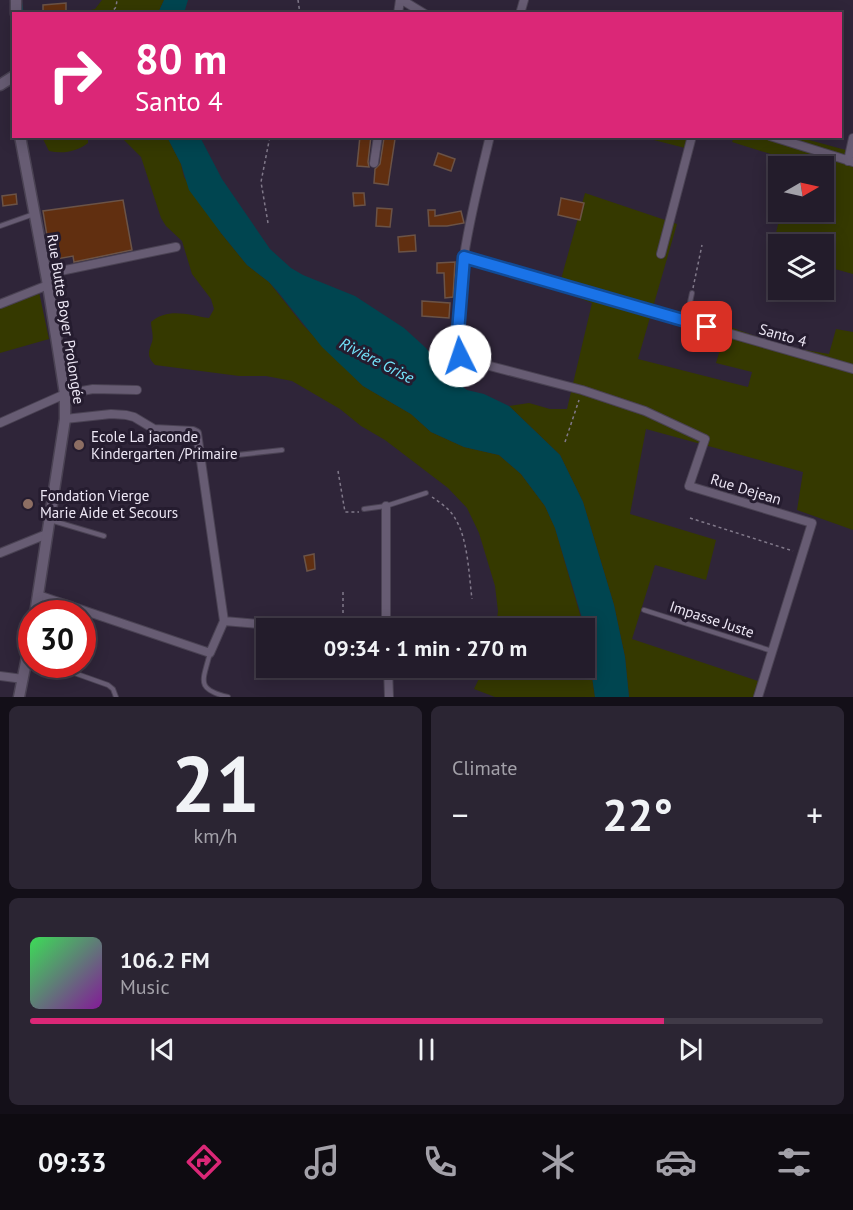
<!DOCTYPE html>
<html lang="en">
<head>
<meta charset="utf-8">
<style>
	:root { --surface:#231c2b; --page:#2b2533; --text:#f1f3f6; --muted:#a3a1a9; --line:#403a47; --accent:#db2777 }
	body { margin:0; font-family:"PT Sans",sans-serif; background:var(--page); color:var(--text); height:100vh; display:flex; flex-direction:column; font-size:22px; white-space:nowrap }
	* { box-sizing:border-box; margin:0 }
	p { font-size:20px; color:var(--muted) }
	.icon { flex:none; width:33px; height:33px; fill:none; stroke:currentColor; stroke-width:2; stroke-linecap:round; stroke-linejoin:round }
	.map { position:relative; height:697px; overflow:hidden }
	.side { display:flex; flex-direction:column; gap:9px; padding:9px; background:#130f18; flex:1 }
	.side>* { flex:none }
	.top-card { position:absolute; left:12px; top:12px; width:830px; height:126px; border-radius:0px; box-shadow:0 3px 15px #0003,0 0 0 2px var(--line); background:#db2777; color:#fff; overflow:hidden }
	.needle { width:39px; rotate:81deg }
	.controls { position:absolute; left:768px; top:156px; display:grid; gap:12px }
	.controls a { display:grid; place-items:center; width:66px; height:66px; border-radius:0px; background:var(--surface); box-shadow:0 3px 15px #0003,0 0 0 2px var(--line); font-size:30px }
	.speed { position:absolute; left:18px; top:600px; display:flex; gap:12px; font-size:30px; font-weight:700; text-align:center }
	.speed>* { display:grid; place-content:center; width:78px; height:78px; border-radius:50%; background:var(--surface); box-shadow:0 3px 15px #0003,0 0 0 2px var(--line); line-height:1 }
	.speed .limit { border:9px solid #d22; background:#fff; color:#111 }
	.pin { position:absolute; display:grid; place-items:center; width:51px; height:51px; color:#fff; margin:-26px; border-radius:12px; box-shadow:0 3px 9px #0006 }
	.me { position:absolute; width:66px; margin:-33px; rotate:356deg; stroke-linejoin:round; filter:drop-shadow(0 0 4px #0008) }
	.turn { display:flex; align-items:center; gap:21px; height:126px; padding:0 24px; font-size:27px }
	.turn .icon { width:78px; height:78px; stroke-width:2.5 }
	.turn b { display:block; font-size:42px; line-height:51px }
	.big { font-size:45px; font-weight:600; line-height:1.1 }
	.side .tile { flex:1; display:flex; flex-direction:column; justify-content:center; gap:9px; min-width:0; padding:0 21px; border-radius:9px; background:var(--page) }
	.side .dial { align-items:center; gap:0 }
	.dial b { font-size:78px; line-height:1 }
	.song { display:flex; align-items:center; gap:18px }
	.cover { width:72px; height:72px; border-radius:9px; background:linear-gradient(135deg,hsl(130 70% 55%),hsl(290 70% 35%)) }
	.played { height:6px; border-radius:3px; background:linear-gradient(90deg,var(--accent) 80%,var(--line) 80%) }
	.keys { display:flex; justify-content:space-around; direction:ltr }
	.heat { display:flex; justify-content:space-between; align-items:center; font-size:33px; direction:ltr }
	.side .tiles { flex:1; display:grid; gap:9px; grid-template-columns:1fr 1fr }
	.tile:last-child { grid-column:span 2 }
	.trip { position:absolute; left:256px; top:618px; width:339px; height:60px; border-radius:0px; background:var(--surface); box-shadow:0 3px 15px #0003,0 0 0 2px var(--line); font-weight:600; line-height:60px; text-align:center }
	.dock { display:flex; height:96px; justify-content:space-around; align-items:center; background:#0e0b11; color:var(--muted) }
	.dock .icon { width:42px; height:42px }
	.dock .on { color:var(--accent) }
	.dock b { font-size:27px; color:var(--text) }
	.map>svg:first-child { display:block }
	.green { fill:#353900 }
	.water { fill:#004550 }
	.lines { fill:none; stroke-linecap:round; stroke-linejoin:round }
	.stream { stroke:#004550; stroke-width:2 }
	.building { fill:#612f10; stroke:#6b5347; stroke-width:1.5 }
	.service-casing { stroke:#4a4253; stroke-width:6 }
	.minor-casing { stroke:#4a4253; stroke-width:10 }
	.tertiary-casing { stroke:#4a4253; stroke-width:13 }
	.path { stroke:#81798a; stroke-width:1.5; stroke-dasharray:3 3; stroke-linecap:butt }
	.service { stroke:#675c73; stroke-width:4 }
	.minor { stroke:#675c73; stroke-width:8 }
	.tertiary { stroke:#675c73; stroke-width:10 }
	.route-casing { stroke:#114b97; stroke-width:15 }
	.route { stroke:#1a73e8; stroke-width:10 }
	.education-dot { fill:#8d6e63; stroke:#251c2f; stroke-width:2 }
	.labels { text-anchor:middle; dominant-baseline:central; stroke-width:6; stroke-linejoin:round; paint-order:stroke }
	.street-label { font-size:15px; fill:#ece6f4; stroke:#251c2f }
	.poi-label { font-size:15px; fill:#ece6f4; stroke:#251c2f; text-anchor:start }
	.water-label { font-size:16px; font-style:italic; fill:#73e4fb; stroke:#251c2f }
</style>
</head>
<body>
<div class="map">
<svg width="853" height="697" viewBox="0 0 853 697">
	<rect width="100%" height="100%" fill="#2f2539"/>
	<path class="green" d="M102,0h62l-6,13 -73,1 2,-3 8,-2z
		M42,137h46v6c-12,9 -25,11 -39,8z
		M121,137h46l14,27 3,13 37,56 26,32 22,17 34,43 60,61 48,28 20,18 33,15 35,8 22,19 24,32 10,22 29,100h-88l2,-17 -3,-25 -16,-53 -12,-25 -19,-20 -63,-48 -24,-14 -21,-17 -48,-28 -26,-5h-27l-84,-11c-8,-9 -7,-12 -3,-23 2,-6 -1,-14 -1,-20 17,-15 38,-7 58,-4l5,-9 -3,-10 -19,-25 -10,-33 -16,-15 -5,-8 -20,-61z
		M642,137h54l-3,13z
		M734,137h64l55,15v122l-29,-8v-22h-46v12l-7,-2 10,-42h43v-46h-32l1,-5 -61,-19z
		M585,193l92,31 -39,135 110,28 4,-15 -36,-9 11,-37 60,21 42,7 7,-25 17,3v198l-56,-20 6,-38 -157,-43 -16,85 86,26 -10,40 -51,-15 -23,74 126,42 -4,16h-125l-4,-40 -11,-52 -31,-103 -23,-47 -51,-49 20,-3 21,6h17l25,-106 -34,-13z
		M39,292l10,47 -49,14v-52z
		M585,632l10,65h-100l-21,-8 10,-21h101z"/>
	<path class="water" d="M164,0h24l-4,13h-26z
		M167,137h33l22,42 48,70 21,19 12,7 52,21 49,32 22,20 17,22 16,14 8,6 17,4 25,12 51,49 23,47 31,103 11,52 4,40h-34l-10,-69 -30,-100 -10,-22 -24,-32 -22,-19 -35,-8 -33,-15 -20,-18 -48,-28 -41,-39 -44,-55 -9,-10 -22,-17 -26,-32 -32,-43 -8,-26z"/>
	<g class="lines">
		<path class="stream" d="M21,2l2,12"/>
	</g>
	<path class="building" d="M66,3v10l-23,1v-9z
		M360,136h11l-3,26 1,5 -12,-1z
		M384,138l11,1 -7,46 -14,-2 1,-14 5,-5z
		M438,153l17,6 -4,12 -17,-6z
		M353,193h11l1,12 -11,1z
		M16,194l1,10 -14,2 -1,-10z
		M561,198l23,5 -4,17 -22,-5z
		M123,200l9,50 -58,12 -1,-6 -22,4 -8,-49z
		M377,208l15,1 -2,18 -14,-1z
		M428,210h7v6l26,-5 3,12 -17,3h-18z
		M415,235l1,16 -17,1 -1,-15z
		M455,262l-2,35 -8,1 -1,-25h-7v-10z
		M422,301l28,2 -1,15 -27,-2z
		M314,554l1,15 -8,2 -3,-15z"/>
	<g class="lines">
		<g class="service-casing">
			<path id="service" d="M0,226l34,-12
				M686,321l6,-28
				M201,459l81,-9
				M364,509l22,-3 40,-13
				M50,520l54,16
				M644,610l128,41
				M210,653c-7,28 -15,36 18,44
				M49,664l59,21 5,4 3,8"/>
		</g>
		<g class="minor-casing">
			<path id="minor" d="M402,0l23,14
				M398,14l2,-14
				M520,14l4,-14
				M490,136c-17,71 -38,147 -29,220l2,3 119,31 63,21 60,28 -16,47 123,37 -54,174
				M770,136l83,26
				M848,161l5,-23
				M374,163l4,-27
				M661,254l31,-118
				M464,257l389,112
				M46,274l130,-27
				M0,304l48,-19
				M0,423l65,-29 28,-5 44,1
				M386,506v122
				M0,553l47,-19
				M38,595l172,58 14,-32 -27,-188 -4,-2 -39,-2 -20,-12 -8,-2 -15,-1 -46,5
				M224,621l80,7
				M388,668l1,29
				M0,676l23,3"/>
		</g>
		<g class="tertiary-casing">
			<path id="tertiary" d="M16,0v14
				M0,85l14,-9
				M20,136l28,149 17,109v25l-30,195
				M19,697l13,-65"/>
		</g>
		<path class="path" d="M298,0l2,14
			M110,14l6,-7 1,-7
			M268,223l-7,-41 9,-46
			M693,288l9,-43
			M565,442l14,-42
			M338,471l7,41h14
			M432,497c9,6 19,13 24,23 12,20 13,56 16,79
			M690,518l103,33
			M343,592v36"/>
		<use href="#service" class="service"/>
		<use href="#minor" class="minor"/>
		<use href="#tertiary" class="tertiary"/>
	</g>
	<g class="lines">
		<g class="route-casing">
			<path id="route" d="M460,356l-2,-24 6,-75 243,70"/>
		</g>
		<use href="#route" class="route"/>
	</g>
	<g class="education-dot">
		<circle cx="79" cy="445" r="6"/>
		<circle cx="28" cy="504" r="6"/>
	</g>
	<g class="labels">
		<g class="street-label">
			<text transform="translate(66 319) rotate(81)">Rue Butte Boyer Prolongée</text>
			<text transform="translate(783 335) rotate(16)">Santo 4</text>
			<text transform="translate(746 489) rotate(17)">Rue Dejean</text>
			<text transform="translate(712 619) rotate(18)">Impasse Juste</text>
		</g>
		<g class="poi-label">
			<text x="91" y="436">Ecole La jaconde<tspan x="91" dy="17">Kindergarten /Primaire</tspan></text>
			<text x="40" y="495">Fondation Vierge<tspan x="40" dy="17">Marie Aide et Secours</tspan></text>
		</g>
		<g class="water-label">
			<text transform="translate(377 360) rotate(27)">Rivière Grise</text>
		</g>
	</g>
</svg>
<div class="controls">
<a><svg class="needle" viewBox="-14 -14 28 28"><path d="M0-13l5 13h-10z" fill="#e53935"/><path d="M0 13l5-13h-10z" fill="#a3a1a9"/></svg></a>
<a><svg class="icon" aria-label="layers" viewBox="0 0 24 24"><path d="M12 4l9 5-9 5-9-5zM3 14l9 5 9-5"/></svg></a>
</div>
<div class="speed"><div class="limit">30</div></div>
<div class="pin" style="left:707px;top:327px;background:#d93025"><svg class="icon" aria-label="arrive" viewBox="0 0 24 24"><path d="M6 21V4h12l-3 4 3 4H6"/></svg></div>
<svg class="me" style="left:460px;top:356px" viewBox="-20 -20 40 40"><circle r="19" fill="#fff"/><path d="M0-13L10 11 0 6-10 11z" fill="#1a73e8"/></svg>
<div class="trip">09:34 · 1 min · 270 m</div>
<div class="top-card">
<div class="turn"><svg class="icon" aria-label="right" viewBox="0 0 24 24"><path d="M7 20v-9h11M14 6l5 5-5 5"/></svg><div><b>80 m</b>Santo 4</div></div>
</div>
</div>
<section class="side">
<div class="tiles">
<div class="tile dial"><b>21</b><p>km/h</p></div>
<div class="tile"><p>Climate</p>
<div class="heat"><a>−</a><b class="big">22°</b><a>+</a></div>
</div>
<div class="tile">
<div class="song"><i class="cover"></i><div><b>106.2 FM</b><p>Music</p></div></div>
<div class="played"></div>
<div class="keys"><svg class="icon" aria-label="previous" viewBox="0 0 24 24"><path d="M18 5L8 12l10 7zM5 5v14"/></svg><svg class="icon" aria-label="pause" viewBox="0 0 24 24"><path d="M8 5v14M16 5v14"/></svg><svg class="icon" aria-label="next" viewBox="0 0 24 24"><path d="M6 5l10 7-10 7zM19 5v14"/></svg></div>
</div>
</div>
</section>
<nav class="dock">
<b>09:33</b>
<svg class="icon on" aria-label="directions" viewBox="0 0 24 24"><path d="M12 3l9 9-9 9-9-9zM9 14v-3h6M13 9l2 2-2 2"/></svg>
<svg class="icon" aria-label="music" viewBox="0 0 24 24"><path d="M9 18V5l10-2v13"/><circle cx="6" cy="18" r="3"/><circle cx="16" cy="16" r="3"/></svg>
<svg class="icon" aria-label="phone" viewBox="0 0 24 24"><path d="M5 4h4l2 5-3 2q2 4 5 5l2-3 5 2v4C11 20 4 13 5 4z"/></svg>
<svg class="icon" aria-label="climate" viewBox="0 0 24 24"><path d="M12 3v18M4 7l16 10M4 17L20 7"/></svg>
<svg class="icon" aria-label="car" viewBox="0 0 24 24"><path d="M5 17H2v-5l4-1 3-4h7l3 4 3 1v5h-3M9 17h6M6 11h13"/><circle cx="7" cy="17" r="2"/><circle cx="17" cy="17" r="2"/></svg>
<svg class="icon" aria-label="filters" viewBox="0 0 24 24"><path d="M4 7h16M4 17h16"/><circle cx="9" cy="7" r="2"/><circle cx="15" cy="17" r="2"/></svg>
</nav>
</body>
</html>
